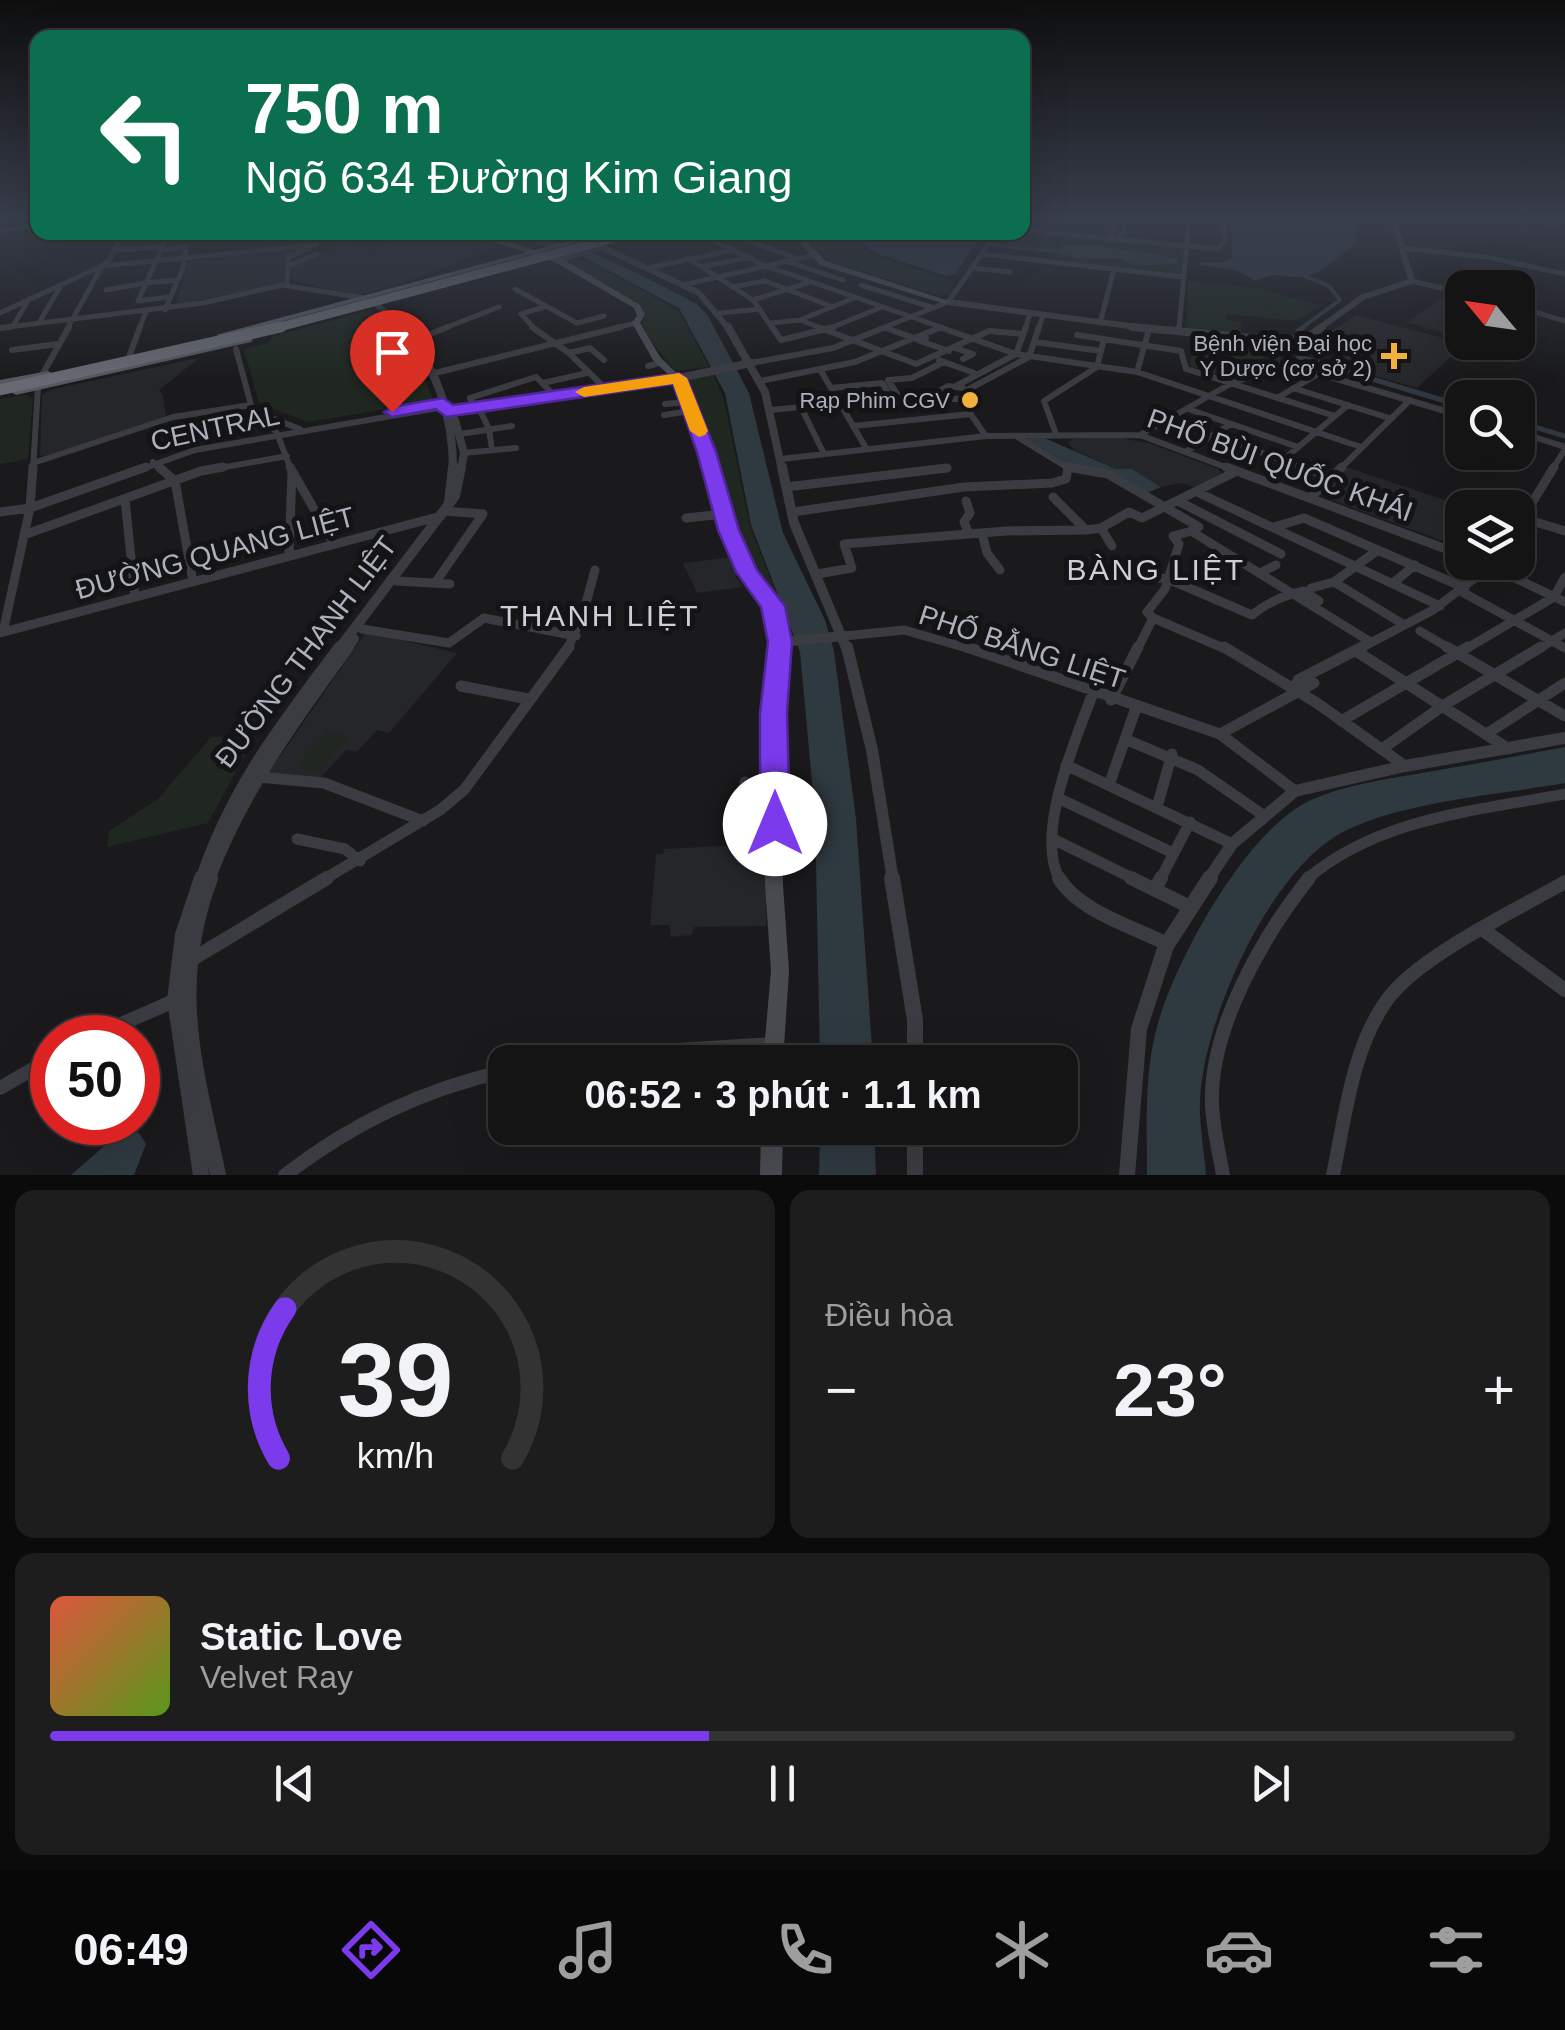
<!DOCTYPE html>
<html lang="vi">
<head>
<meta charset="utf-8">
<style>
	:root { --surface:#141415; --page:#1d1d1e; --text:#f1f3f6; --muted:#9d9ea0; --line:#333334; --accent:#7c3aed }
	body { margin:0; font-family:Arial,sans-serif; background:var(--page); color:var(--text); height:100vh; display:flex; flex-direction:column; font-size:38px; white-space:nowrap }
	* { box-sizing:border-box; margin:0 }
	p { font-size:32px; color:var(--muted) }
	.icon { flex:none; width:55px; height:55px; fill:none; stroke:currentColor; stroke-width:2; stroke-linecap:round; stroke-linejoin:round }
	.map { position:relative; height:1175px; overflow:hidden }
	.side { display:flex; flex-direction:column; gap:15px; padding:15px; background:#0b0b0c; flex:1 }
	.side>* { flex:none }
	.guide { position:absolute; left:30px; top:30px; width:1000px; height:210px; border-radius:20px; box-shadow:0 10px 40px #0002,0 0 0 2px var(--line); background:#0b6e4f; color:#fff; overflow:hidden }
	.needle { width:65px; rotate:299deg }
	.fabs { position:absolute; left:1445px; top:270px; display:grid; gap:20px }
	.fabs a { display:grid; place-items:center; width:90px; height:90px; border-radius:20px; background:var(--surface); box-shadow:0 10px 40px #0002,0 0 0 2px var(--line); font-size:50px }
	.speed { position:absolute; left:30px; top:1015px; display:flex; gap:20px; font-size:50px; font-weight:700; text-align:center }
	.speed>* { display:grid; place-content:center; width:130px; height:130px; border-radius:50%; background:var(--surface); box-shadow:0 10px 40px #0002,0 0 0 2px var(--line); line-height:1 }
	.speed .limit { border:15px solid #d22; background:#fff; color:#111 }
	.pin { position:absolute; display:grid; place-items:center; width:85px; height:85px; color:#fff; margin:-102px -42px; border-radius:50% 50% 50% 0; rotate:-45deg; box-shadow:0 0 10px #0007 }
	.pin .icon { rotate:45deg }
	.me { position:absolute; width:110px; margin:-55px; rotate:0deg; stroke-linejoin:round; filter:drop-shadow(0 0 8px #0008) }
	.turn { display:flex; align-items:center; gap:35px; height:210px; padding:0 50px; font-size:45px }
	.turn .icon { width:130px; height:130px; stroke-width:2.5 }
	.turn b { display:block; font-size:70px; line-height:85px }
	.big { font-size:75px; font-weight:700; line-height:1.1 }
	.side .card { flex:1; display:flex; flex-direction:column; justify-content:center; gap:15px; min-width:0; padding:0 35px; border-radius:20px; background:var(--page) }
	.side .dial { align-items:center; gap:0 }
	.dial svg { height:260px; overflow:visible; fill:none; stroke:var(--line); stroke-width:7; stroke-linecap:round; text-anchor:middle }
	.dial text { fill:var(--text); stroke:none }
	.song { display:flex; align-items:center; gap:30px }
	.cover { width:120px; height:120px; border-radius:15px; background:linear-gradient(135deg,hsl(10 70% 55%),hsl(90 70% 35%)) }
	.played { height:10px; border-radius:5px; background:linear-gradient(90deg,var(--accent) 45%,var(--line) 45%) }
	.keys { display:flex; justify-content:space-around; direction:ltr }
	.heat { display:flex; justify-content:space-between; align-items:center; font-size:55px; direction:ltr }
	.side .tiles { flex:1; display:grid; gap:15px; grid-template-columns:1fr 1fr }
	.card:last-child { grid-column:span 2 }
	.trip { position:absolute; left:488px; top:1045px; width:590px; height:100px; border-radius:20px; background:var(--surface); box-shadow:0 10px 40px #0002,0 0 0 2px var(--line); font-weight:700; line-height:100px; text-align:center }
	.tab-bar { display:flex; height:160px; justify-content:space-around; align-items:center; background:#080808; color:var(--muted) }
	.tab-bar .icon { width:70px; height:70px }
	.tab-bar .on { color:var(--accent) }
	.tab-bar b { font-size:45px; color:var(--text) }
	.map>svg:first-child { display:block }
	.built { fill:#252629 }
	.green { fill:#1f2720 }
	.water { fill:#2f3940 }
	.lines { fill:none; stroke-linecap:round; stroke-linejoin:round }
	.canal-far1 { stroke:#2f3940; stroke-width:4 }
	.canal { stroke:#2f3940; stroke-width:5 }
	.minor-far4 { stroke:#3b3c41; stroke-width:5 }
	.minor-far3 { stroke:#3b3c41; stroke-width:6 }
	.minor-far2 { stroke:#3b3c41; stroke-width:9 }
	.minor-far1 { stroke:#3b3c41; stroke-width:11 }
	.minor { stroke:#3b3c41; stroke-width:14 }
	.tertiary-far4 { stroke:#3b3c41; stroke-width:6 }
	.tertiary-far3 { stroke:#3b3c41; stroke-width:8 }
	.tertiary-far2 { stroke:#3b3c41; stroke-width:10 }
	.tertiary-far1 { stroke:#3b3c41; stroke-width:12 }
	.tertiary { stroke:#3b3c41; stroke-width:16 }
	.secondary { fill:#494b51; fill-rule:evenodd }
	.primary { fill:#575960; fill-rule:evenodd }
	.motorway-bridge-far1 { stroke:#676a72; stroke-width:9 }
	.motorway-bridge { stroke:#676a72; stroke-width:11 }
	.route { fill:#7c3aed; stroke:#51269a; stroke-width:2.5 }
	.slow { fill:#f59e0b }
	.poi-dot { fill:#f1b13c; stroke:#141417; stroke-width:4 }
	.labels { text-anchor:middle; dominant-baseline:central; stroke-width:10; stroke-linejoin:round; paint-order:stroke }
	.far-poi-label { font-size:22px; fill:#acb1bb; stroke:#141417; text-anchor:end }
	.street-label { font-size:28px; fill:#acb1bb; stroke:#141417 }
	.neighbourhood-label { font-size:30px; letter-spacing:2.5px; fill:#cdd0d7; stroke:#141417 }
</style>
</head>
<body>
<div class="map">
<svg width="1565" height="1175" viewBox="0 0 1565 1175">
	<rect width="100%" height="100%" fill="#1a1a1c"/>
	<path class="built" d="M420,233h36l29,7 -5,4 21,2 -106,40 -39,10 -64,-16 -2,-13 53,-22 30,4z
		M287,250l-2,33 -109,22 12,-44z
		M1449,293l13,2v43l-55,-16z
		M1356,315l98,26 8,5 -45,42 -90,-26 16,-13 -27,-8z
		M199,358l-40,32 4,5 3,23 -112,37 -14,1 2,-61 11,-6z
		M1120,438l29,5 69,26 4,5 -28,13 -12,-4 -21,4 -29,-18h-16l-42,-19 -6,-7 4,-4z
		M1346,467l119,40 -3,41 -133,-49 -5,-7z
		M733,557l7,14 -5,5 8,11 -46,6 -14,-30z
		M366,632l91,21 -68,80 -12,-3 -20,22 -11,-2 -27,29 -52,-4z
		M766,844v82l-72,1 -2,8 -22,2v-12h-20l6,-71h7l1,-5z"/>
	<path class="green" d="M1022,232l164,16 -3,29 -86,-10c-15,-8 -35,-2 -46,-15l-64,-7 10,-12z
		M801,233h42l29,22 82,26 -1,9 -12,6 -110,-34z
		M578,256l101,55 30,56 -34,4 -35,-44 5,-9 -3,-10 -75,-47z
		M1188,281l68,7 65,18 -25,15 -70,-7 1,6 14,2v14l-55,-7z
		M367,311c40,-1 54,60 67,90l-126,21 -49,-19 -15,-54 23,-6 7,-7z
		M1201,337c25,3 42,16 69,22l3,-4 16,5 -56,21 -42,-13 -1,-7z
		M713,374l11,26 26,126 43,111 -9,1 -13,-47 -11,-10 -22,-38 -11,-46 -40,-111 -1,-6z
		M25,395l8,3 -5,61 -28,5v-65z
		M327,732l23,5 -30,35 -24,-5z
		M255,736l-47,87 -101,24 2,-16 49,-32 53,-62z"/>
	<path class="water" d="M1233,219h121l2,24c-14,10 -36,33 -54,34 -20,1 -25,-7 -46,4l-20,-11 -37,-5 1,-3h21l11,-4z
		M975,232l6,5 -26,37 -8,2 -72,-23 -25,-20z
		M493,233c76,-1 136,37 204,71l11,12 41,77 34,140 42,87 9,31 22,168 17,243h-53l-5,-248 -15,-162 -49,-127 -26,-132 -46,-85 -103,-55z
		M1062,246h36l80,12v6l-43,1 -17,-7h-42l-16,-5z
		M1042,437l74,32h16l29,18 -14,6 -23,-13 -57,-16 -41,-25z
		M1565,747v36c-66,12 -173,19 -229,53 -70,43 -132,184 -136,263 -1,25 4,51 6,76h-59c0,-50 -3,-104 11,-152 19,-66 89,-194 153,-223 33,-15 75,-21 111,-27 48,-8 95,-17 143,-26z
		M125,1128l14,5 7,11 -12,31h-63z
		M820,1128h54l2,47h-57z"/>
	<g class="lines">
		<path class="canal-far1" d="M992,245l69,7
			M1300,329l40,-29 -11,-14 -24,-10"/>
		<path class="canal" d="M1298,331l6,-4
			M1299,357l163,49
			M1518,422l47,14"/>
		<path class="minor-far4" d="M1199,219l24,2
			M1536,219l20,4
			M1022,230l196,19 7,-9 -2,-21
			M548,232l34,8
			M695,232l71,34 180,63
			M726,232l69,26
			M756,232l43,8
			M265,235l92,3
			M398,237l11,-5
			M167,238l28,-6
			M1111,239l5,-20
			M1120,240l6,-21
			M1403,248l83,9 79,17
			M113,250l49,-3 8,-14
			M981,254l202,23
			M289,257l20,-9
			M688,258l65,42 20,29
			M789,262l54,18
			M102,266l214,-21
			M288,266l29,-12
			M702,267l48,-10
			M648,268l85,-18
			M972,268l38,4
			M1412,281l50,12
			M146,283l32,-3
			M683,285l131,-30
			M861,285l73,23
			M287,286l2,-32
			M732,287l33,-6 68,26
			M515,289l62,34 27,-7
			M106,290l40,-7
			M753,300l54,-17
			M1518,307l47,14
			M165,310l18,-42 3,-21 -25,3 -23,51 32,-4
			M0,313l102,-47 8,-7 13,-27
			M720,313l40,-4
			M800,320l24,9
			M39,323l22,-38
			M771,323l29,-3 54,-22
			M1100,323l14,-54
			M13,326l16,-27
			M0,328l203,-25 79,-18 82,13
			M67,329l34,-61
			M139,329l7,-17
			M442,329l57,-22
			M535,329l-14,-15 23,-7
			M611,329l25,-6
			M828,329l54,-22
			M880,329l68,-27 49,-70
			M1025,329l5,-15
			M1038,329l5,-13
			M1179,329l10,-110"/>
		<path class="minor-far3" d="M532,327l37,26 37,36
			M772,327l9,13 53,-13
			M818,327l98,37 73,-33 34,3
			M939,327l77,27 121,18 224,75
			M0,328l10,-1
			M886,328l30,11
			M1179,332v-5
			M1077,335l104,16 5,18 149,47
			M926,338l-6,3 29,10
			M414,340l34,-13
			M1035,342l66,9
			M955,348l18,6 -10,5
			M236,349l15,56 26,28 14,37
			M12,350l46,-6
			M569,353l21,-5 14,12
			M129,357l11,-30
			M939,360l35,13
			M751,363l82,-15 53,-21
			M648,366l12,-3
			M821,371l45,77
			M1137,372l12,-43
			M431,374l190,-47
			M42,375l27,-48
			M760,381l95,-19 84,-34
			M543,383l44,-10
			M948,386l15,2 5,7c-11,6 -21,6 -29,-4z
			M956,386l60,-32 10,-27
			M831,388l51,-5 10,15
			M1293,388l96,30
			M967,390l62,-33 10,-30
			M899,397l-11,-17 24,-2 32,-16
			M1277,398l41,-24
			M960,399l26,37
			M665,404l23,-2
			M478,406l11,23 3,21
			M474,407l-4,-9 66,-21 19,19
			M801,407l23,47
			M1188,409l110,38
			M771,410l168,-17
			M446,412l233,-34
			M261,414l39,15
			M664,415l27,-4
			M853,426l118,-12
			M1518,432l47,15
			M460,434l52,-8
			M1056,434l-12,-33 53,-34 7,-28
			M1140,435l92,-52 54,-19 176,52
			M1213,435l96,35
			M1016,436l52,32 11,2
			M1185,452l46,-28
			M464,453l52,-5
			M781,459l205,-23 154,-1 93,35
			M1283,460l65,-55
			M153,462l9,8
			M33,463l140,-46 78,-12
			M33,470l5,-83
			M139,470l56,-20 249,-43
			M209,470l78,-14
			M933,470l14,-2
			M1339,470l71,-70
			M1552,470l13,-21"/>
		<path class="minor-far2" d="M159,467l16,14 18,101
			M290,467l44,77
			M1067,467l41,7 91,53
			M1226,467l236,88
			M1302,467l28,10
			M786,487l161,-19
			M1199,493l241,113
			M1053,497l33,33
			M1310,498l32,-31
			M125,499l10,98
			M966,501l4,12 -6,9 5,12
			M1178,501l103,53
			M444,511l39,3
			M0,512l30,-4 116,-41
			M793,512l171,-25 88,-4 14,-4 2,-11
			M686,518l38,-4
			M1522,518l43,13
			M1518,526l36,-59
			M1274,527l30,-9 161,70
			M1101,528l11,18
			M1191,531l178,110
			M982,533l5,20 13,17
			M24,535l177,-64 22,-4
			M289,556l3,-85
			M1482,562l83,40
			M1260,573l16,-8
			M817,574l35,-6 -8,-24 162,-13 80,-1 15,-2 28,-16 13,6 95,-47
			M1129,575l39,4 84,36c16,-13 32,-20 52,-24l15,10
			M397,581l53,3
			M1334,582l69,42
			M435,583l48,-69
			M1393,583l22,-18
			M1311,588l23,-6 44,-32
			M1462,592l103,56
			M1153,618l-6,-6 18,-23 14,-45 -6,-8 19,-5
			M362,629l87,14 35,-25 92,18
			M1420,631l32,19
			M3,632l27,-124 3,-41
			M0,633l441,-117
			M844,636l60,-6 70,20
			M567,650l16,-36 12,-44
			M1137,650l16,-32 75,32
			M1357,650l76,-40 63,-48
			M1464,650l90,-53 11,-20
			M1537,650l28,-17"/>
		<path class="minor-far1" d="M967,647l253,87 94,-51
			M1224,647l93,56 88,63
			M1447,647l118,69
			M1356,651l153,98
			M461,686l67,13
			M1295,690l3,-10 64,-33
			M1111,700l27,-53
			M1341,721l127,-74
			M1488,733l77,-50
			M1220,734l75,57
			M1125,739l73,31 65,45
			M1382,749l62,-44 97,-58
			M1066,765l166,79
			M258,777l66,6 99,38
			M1109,785l27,-77
			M1058,798l115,55
			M1157,807l15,-53
			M741,825l4,-43
			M297,839l48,10 15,12
			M1055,840l81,40
			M323,880l117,-70 24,-20 105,-143
			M1060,880c-26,-45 16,-142 33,-187
			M1160,880l30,-58
			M1306,880c72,-62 169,-69 259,-86"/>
		<path class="minor" d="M1059,878c19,33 75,49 108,66
			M1131,878l59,29
			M1155,889l6,-11
			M1485,931l80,59
			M191,960l136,-82
			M89,1038l85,-37
			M544,1062l23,-5 206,-13
			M0,1088l52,-30
			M285,1175c68,-52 137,-85 220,-104
			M1223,1175c-4,-23 -10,-47 -11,-70 -3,-76 51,-169 97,-227
			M1333,1175c12,-57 19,-127 54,-175 31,-44 130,-90 178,-118"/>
		<path class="tertiary-far4" d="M598,245l101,48 30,36
			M558,260l44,-13
			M948,302l204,27
			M377,305l27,24
			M1318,329l45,-32 49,-16 -19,-62"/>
		<path class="tertiary-far3" d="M402,327c35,40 51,90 51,143
			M728,327l37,65 17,78
			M1132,327l154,14 23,-5 13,-9
			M679,378l72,-15
			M448,416l7,4 9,33 -3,17"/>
		<path class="tertiary-far2" d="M782,467l12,56 53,127
			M449,502l4,-35
			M780,642l64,-6
			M338,650l117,-154 6,-29
			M346,650l8,-11"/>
		<path class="tertiary-far1" d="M847,647l25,103 21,130
			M201,880c30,-91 82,-158 139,-233
			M209,880c32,-86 85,-159 139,-233
			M1208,880l24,-36 63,-53 110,-25 160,-28"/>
		<path class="tertiary" d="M210,878c-41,110 -15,188 8,297
			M892,878l23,142v42
			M915,1128v47
			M201,1175l-26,-175 8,-65 19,-57
			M1127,1175l12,-146 27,-83 44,-68"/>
		<path class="secondary" d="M38,223v4l-38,6v-4z
			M464,232h12l85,26 79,47 5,10 -5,8 20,34 26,25 26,70 22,78 19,41 26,35 8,36 -7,71 3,172 6,86 -6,91h-20l8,-91 -6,-86 1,-172 7,-71 -6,-36 -26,-34 -19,-42 -20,-78 -25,-69 -24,-23 -21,-37 5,-8 -3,-7 -79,-46z
			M790,232h7l29,29 126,41 -7,2 -125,-39z
			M761,1128h22l-1,47h-22z"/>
		<path class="primary" d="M602,232h13l-391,105 -8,-2z
			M638,232h14l-31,9 -4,-2z
			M248,337l5,3 -2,2 -235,53 -5,-3 5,-3z
			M48,371l5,3 -2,2 -51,10v-6z"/>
		<path class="motorway-bridge-far1" d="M272,329l364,-97"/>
		<path class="motorway-bridge" d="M0,390l281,-63"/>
	</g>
	<linearGradient id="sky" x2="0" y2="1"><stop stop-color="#0e0e0f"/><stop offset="0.57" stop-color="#383e4b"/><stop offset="1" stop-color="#383e4b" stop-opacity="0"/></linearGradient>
	<rect width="1565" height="383" fill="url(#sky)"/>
	<path class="route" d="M679,373l8,5 29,74 23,78 18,40 28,36 7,36 -5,71 3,111 -4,8 -11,4 -11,-4 -4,-8v-111l8,-71 -7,-35 -25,-35 -18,-42 -21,-78 -24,-68 -227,33 -10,-8 -44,8 -8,-5 8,-5 51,-9 10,7z"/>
	<path class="slow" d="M679,373l8,5 21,53 -3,4 -6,2 -9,-6 -17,-47 -89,13 -9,-5 9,-5z"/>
	<g class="poi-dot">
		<path d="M1389 341h10v10h10v10h-10v10h-10v-10h-10v-10h10z"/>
		<circle cx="970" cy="400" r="10"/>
	</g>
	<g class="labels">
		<g class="far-poi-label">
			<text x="1372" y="343">Bệnh viện Đại học<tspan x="1372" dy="25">Y Dược (cơ sở 2)</tspan></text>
			<text x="950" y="400">Rạp Phim CGV</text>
		</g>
		<g class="street-label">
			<text transform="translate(215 428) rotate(-12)">CENTRAL</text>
			<text transform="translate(1280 465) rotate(20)">PHỐ BÙI QUỐC KHÁI</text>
			<text transform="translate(215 553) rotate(-15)">ĐƯỜNG QUANG LIỆT</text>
			<text transform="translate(1022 647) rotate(18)">PHỐ BẰNG LIỆT</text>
			<text transform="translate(306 652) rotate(-53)">ĐƯỜNG THANH LIỆT</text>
		</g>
		<g class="neighbourhood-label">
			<text x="1156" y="569">BÀNG LIỆT</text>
			<text x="600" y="615">THANH LIỆT</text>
		</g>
	</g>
</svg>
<div class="fabs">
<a><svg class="needle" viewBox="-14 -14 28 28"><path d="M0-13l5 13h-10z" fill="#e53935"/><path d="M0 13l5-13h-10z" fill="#9d9ea0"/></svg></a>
<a><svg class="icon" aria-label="search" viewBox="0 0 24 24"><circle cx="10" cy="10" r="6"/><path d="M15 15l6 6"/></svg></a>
<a><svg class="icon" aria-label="layers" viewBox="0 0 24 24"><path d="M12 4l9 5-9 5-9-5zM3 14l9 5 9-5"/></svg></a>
</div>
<div class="speed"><div class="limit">50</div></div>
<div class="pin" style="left:392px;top:412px;background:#d93025"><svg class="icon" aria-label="arrive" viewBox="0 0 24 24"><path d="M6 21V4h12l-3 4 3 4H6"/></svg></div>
<svg class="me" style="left:775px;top:824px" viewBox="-20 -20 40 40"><circle r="19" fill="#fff"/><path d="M0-13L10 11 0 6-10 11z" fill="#7c3aed"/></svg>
<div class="trip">06:52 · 3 phút · 1.1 km</div>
<div class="guide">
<div class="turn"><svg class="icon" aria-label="left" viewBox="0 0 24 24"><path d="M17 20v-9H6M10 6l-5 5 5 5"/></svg><div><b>750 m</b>Ngõ 634 Đường Kim Giang</div></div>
</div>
</div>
<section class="side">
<div class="tiles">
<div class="card dial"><svg viewBox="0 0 100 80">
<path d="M14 69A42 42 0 1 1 86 69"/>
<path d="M14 69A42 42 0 0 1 16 23" stroke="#7c3aed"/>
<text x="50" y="56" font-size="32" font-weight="700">39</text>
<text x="50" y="72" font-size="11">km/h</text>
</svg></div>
<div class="card"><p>Điều hòa</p>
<div class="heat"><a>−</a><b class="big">23°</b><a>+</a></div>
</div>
<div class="card">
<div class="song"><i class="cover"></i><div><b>Static Love</b><p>Velvet Ray</p></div></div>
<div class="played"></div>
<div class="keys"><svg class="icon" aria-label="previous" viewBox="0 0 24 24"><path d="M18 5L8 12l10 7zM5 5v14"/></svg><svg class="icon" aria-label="pause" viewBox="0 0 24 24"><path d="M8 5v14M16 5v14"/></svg><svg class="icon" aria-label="next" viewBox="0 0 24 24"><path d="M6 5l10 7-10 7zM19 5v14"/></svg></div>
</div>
</div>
</section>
<nav class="tab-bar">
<b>06:49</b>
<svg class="icon on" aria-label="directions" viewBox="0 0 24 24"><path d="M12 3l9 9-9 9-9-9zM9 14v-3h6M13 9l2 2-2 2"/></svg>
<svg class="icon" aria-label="music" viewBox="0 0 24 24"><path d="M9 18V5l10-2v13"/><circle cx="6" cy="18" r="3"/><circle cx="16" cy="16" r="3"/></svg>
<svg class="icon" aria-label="phone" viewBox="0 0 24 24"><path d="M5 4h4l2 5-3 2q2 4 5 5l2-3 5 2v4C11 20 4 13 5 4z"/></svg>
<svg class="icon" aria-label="climate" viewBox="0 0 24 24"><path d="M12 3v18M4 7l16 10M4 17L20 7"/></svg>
<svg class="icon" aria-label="car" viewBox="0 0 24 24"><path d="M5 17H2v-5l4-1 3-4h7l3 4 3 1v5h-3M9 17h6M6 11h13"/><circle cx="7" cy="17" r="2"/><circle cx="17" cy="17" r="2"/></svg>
<svg class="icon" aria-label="filters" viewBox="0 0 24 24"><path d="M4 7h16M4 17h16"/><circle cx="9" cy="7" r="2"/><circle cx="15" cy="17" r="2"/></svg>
</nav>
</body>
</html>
